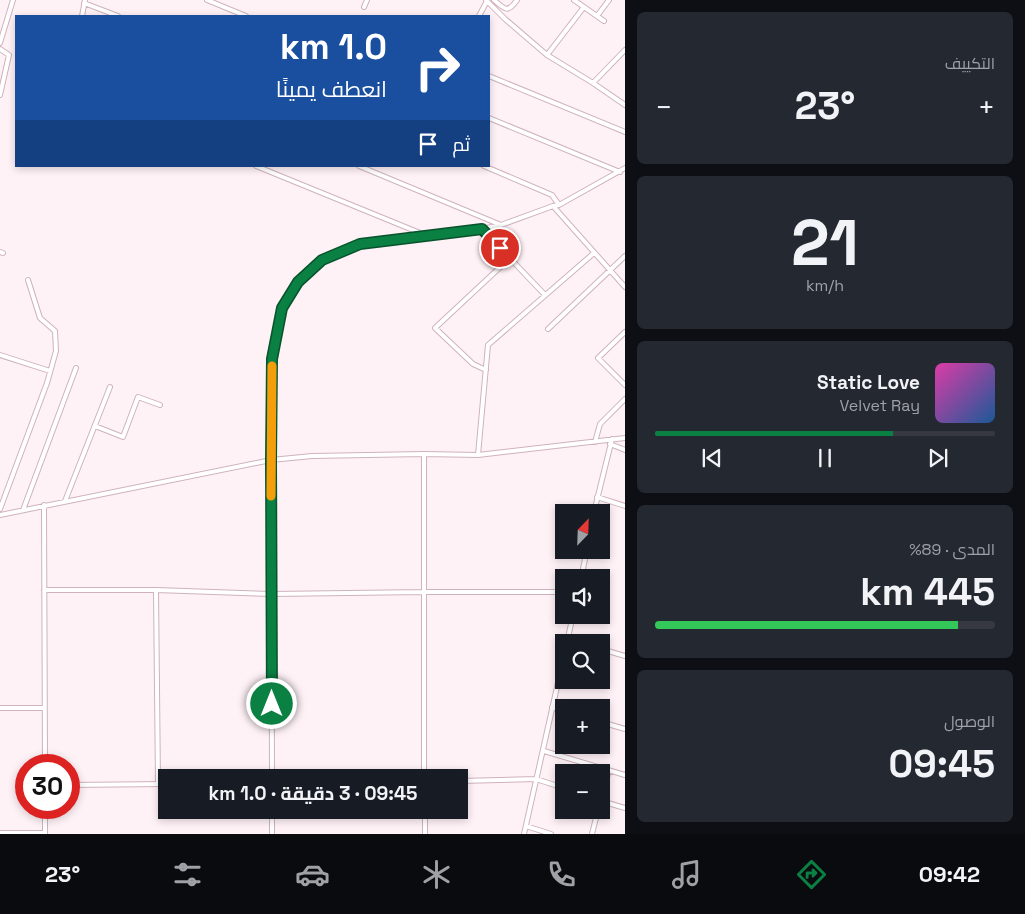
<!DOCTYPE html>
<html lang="ar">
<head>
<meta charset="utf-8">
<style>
	:root { --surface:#171b24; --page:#242831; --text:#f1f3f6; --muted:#9ea1a6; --line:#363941; --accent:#0b8043 }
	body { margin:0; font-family:"Space Grotesk",Cairo,sans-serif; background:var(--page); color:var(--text); direction:rtl; height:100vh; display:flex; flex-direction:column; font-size:19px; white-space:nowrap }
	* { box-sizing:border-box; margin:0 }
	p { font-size:16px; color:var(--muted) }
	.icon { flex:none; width:28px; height:28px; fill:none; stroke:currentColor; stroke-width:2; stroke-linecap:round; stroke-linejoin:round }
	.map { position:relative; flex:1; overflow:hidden; direction:ltr }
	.side { display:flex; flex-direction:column; gap:12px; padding:12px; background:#0d0f14; width:400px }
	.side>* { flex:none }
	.hud { position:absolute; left:15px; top:15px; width:475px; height:152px; border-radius:0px; box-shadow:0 2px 8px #0003; direction:rtl; background:#1a4fa0; color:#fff; overflow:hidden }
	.needle { width:32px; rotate:23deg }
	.buttons { position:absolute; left:555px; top:504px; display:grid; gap:10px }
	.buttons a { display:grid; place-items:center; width:55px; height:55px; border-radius:0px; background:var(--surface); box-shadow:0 2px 8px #0003; font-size:25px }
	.speed { position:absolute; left:15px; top:754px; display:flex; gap:10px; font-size:25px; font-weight:700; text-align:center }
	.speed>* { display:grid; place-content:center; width:65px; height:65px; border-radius:50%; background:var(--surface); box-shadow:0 2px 8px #0003; line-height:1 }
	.speed .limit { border:8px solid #d22; background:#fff; color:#111 }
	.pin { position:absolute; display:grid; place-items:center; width:42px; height:42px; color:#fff; margin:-21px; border:2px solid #fff; border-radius:50%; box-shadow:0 1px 5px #0007 }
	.me { position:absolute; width:55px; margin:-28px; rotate:0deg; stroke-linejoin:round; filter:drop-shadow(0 0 4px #0008) }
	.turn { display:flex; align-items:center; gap:18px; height:105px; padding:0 20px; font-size:22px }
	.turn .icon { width:65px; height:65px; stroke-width:2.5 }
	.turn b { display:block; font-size:35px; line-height:42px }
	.then { display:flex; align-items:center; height:48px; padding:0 20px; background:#0003; gap:10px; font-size:19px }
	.big { font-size:38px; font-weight:700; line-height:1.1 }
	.side .card { flex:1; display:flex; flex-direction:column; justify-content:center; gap:8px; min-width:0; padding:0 18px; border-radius:8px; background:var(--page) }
	.side .dial { align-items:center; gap:0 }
	.dial b { font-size:65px; line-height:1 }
	.song { display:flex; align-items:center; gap:15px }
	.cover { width:60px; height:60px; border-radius:8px; background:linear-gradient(135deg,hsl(320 70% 55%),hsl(210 70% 35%)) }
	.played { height:5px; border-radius:2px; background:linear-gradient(90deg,var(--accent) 70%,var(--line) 70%) }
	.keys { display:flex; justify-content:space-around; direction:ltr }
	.heat { display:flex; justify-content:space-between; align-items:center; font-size:28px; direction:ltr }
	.charge { height:8px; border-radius:4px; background:linear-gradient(90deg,#34c759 89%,var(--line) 0) }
	.trip { position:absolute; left:158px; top:769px; width:310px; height:50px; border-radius:0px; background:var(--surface); box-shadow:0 2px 8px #0003; font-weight:700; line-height:50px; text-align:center; direction:rtl }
	.tabs { display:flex; height:80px; justify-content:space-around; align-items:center; background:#090b0e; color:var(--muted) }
	.tabs .icon { width:35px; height:35px }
	.tabs .selected { color:var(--accent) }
	.tabs b { font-size:22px; color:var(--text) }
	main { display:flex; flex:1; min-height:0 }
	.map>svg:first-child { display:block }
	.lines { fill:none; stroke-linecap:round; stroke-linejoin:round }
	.street-casing { stroke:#cfb2be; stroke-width:6 }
	.street { stroke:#fff; stroke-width:4 }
	.route-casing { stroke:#07532c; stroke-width:12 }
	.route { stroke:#0b8043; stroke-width:9 }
	.slow { stroke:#f59e0b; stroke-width:9 }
</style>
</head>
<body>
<main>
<section class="side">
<div class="card"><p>التكييف</p>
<div class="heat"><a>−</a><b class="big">23°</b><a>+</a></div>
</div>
<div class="card dial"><b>21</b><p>km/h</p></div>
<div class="card">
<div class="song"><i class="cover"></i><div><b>Static Love</b><p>Velvet Ray</p></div></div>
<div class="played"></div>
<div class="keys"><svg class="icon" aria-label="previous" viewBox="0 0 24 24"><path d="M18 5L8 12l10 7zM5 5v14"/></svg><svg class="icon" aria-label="pause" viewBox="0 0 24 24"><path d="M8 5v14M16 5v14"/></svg><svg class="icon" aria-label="next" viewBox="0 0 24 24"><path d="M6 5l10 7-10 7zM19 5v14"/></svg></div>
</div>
<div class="card"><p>المدى · 89%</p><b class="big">445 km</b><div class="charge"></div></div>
<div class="card"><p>الوصول</p><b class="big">09:45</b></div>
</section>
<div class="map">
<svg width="625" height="834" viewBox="0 0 625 834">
	<rect width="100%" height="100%" fill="#fff2f7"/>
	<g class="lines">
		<g class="street-casing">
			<path id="street" d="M207,0l39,16
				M486,0l19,19 42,36 46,28 32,22
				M494,0c11,10 14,13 23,0
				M574,0l30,21
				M84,3l34,13
				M364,7l3,-7
				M82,16l3,-16
				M479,16l8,-15
				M597,16l12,-16
				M0,43l13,-43
				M0,49l9,6 -9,40
				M547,55l37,-48
				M489,76l136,56
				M593,83l32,-33
				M489,118l131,54
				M256,166l169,69
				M359,166l142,59
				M484,166l68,29 7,10
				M553,206l72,81
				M482,229l63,66
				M0,252l3,1
				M548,329l77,-73
				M625,332l-27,26 27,27
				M0,355l50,16
				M486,370l-13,-6 -38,-36 75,-70
				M95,426l28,11 15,-40 22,8
				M595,442l5,-18 25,-25
				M610,444l15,6
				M424,454v324
				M478,455l10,-110 106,-92
				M597,497l28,9
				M65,501l45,-114
				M44,505l1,260
				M0,509l47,-126 9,-32 -1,-20 -15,-13 -12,-38
				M23,510l53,-142
				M594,512l18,-73
				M0,515l271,-55 41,-4 112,-2 54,1 147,-17
				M581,578l6,-28
				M44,590h112l116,4 152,-2h140
				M156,590l2,194
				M568,640l9,2
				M567,642l6,-27
				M601,649l24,7
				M552,707l12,4
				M0,708h44
				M601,722l24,7
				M544,751l81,24
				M272,778l-1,-318 1,-101 10,-51 16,-27 24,-21 37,-16 123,-15 19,-4 52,-19 6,-1 66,-37
				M459,781l77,-2 28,9
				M69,785l97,-1
				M601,800l8,-30
				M601,801l24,7
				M272,810v24
				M425,810v24
				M526,826l25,8
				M0,833h45
				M45,834v-26
				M524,834l40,-178
				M592,834l6,-24"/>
		</g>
		<use href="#street" class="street"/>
	</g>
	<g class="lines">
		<g class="route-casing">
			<path id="route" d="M272,704l-1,-244 1,-101 10,-51 16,-26 24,-22 38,-16 122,-15 18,19"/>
		</g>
		<use href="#route" class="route"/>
		<path class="slow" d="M271,496l1,-130"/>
	</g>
</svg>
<div class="buttons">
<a><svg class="needle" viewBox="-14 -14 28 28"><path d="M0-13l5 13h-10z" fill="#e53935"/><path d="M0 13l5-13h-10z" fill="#9ea1a6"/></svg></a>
<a><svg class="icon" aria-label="sound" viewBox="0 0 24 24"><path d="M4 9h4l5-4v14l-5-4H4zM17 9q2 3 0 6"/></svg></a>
<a><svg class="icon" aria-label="search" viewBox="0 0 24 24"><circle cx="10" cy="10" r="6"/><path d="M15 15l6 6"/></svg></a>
<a>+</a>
<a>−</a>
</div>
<div class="speed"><div class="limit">30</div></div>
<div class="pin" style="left:500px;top:248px;background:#d93025"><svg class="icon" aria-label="arrive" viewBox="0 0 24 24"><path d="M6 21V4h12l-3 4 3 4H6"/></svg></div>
<svg class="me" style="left:272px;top:704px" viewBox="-20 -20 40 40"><circle r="17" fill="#0b8043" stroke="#fff" stroke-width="3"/><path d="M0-11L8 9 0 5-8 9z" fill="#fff"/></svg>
<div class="trip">09:45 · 3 دقيقة · 1.0 km</div>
<div class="hud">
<div class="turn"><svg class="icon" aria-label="right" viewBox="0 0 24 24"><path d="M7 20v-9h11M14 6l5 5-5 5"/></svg><div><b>1.0 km</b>انعطف يمينًا</div></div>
<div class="then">ثم<svg class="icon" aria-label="arrive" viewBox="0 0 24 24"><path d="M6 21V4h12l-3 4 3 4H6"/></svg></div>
</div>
</div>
</main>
<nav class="tabs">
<b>09:42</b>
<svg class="icon selected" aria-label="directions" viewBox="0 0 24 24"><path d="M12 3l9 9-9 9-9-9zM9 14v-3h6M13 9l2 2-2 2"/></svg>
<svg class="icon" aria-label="music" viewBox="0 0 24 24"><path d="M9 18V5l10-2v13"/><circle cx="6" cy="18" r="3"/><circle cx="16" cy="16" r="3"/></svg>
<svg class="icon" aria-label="phone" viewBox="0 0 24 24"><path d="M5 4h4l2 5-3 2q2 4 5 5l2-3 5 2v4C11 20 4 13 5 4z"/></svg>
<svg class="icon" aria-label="climate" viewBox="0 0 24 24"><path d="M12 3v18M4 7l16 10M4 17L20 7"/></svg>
<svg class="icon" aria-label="car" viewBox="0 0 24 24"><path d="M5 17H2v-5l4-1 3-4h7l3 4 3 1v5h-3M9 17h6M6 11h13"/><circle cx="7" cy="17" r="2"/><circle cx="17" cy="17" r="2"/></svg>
<svg class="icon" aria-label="filters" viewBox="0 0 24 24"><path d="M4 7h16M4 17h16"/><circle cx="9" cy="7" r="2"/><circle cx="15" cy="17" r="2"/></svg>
<b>23°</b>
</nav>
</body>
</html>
